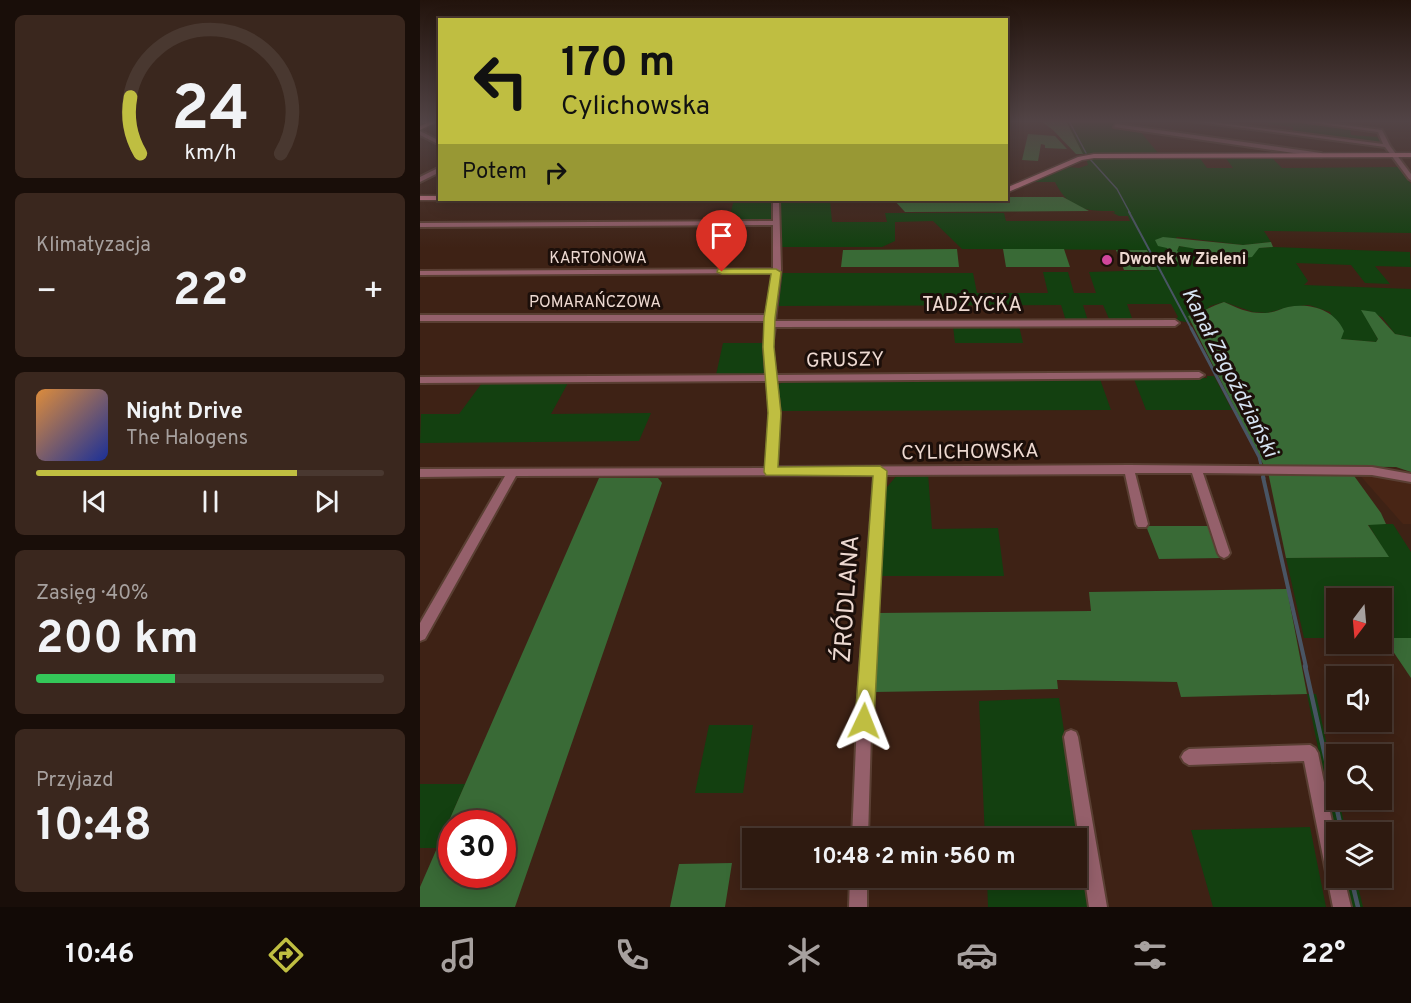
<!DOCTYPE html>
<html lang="pl">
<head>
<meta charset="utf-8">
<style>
	:root { --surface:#2e1a10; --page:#3a271e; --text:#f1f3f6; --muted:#a7a19f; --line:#493830; --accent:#bfbe41 }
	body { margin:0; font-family:Overpass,sans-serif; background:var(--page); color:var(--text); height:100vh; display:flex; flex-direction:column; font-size:22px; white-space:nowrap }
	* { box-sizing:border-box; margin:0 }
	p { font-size:20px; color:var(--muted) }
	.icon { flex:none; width:33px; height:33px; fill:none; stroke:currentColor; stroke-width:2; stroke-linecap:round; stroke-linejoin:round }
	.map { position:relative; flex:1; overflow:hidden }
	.side { display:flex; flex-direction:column; gap:15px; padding:15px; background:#190e09; width:420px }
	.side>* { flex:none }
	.banner { position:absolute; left:18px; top:18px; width:570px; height:183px; border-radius:0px; box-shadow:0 3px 15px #0003,0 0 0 2px var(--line); background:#bfbe41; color:#111; overflow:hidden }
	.needle { width:39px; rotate:196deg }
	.tools { position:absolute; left:906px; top:588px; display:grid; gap:12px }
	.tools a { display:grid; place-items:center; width:66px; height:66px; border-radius:0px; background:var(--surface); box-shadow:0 3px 15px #0003,0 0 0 2px var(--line); font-size:30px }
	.speed { position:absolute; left:18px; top:810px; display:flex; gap:12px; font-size:30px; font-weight:700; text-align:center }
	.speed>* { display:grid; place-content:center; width:78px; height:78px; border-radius:50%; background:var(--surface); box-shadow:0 3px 15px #0003,0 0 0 2px var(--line); line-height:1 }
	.speed .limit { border:9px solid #d22; background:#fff; color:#111 }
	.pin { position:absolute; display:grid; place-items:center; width:51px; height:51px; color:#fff; margin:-62px -26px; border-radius:50% 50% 50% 0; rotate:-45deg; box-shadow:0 0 6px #0007 }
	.pin .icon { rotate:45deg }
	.me { position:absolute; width:66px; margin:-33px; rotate:2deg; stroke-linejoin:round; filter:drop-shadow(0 0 4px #0008) }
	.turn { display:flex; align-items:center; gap:21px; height:126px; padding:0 24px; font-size:27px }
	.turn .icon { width:78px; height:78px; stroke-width:2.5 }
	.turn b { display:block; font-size:42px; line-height:51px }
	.then { display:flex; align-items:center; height:57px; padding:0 24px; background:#0003; gap:12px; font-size:22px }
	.big { font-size:45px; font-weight:700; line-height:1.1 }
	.side .widget { flex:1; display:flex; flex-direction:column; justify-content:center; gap:9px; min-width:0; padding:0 21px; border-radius:9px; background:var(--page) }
	.side .dial { align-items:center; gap:0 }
	.dial svg { height:156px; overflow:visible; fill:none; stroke:var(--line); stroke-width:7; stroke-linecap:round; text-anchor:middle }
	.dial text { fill:var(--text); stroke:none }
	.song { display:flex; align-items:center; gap:18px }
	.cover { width:72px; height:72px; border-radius:9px; background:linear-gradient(135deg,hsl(30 70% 55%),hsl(230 70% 35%)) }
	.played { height:6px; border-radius:3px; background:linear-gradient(90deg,var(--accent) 75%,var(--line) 75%) }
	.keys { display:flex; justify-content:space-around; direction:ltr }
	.heat { display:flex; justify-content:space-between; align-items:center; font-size:33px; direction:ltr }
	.charge { height:9px; border-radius:4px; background:linear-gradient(90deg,#34c759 40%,var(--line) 0) }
	.trip { position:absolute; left:322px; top:828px; width:345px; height:60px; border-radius:0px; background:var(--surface); box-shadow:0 3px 15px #0003,0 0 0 2px var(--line); font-weight:700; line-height:60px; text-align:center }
	.dock { display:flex; height:96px; justify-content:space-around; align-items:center; background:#120a06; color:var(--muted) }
	.dock .icon { width:42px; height:42px }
	.dock .current { color:var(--accent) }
	.dock b { font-size:27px; color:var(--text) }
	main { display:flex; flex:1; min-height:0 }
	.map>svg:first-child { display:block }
	.built { fill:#482515 }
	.green { fill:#134010 }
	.forest { fill:#396a36; fill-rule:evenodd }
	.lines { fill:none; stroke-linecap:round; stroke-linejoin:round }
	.stream-far4 { stroke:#495564; stroke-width:1.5 }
	.stream-far3 { stroke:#495564; stroke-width:2 }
	.stream-far2 { stroke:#495564; stroke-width:3 }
	.stream-far1 { stroke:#495564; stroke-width:4 }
	.stream { stroke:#495564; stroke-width:4.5 }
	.street-casing { stroke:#5a3f33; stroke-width:4 }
	.secondary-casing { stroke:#5a3f33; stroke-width:3 }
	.street { fill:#95606b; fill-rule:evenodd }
	.secondary { fill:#d27d8f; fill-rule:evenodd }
	.route { fill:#bfbe41; stroke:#7c7c2a; stroke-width:1.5 }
	.hotel-dot { fill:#d1479c; stroke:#1c0f0a; stroke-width:2 }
	.labels { text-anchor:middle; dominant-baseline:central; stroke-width:6; stroke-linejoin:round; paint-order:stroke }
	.far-street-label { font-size:16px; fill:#edd9d1; stroke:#1c0f0a }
	.far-poi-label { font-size:16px; font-weight:bold; fill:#edd9d1; stroke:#1c0f0a; text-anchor:start }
	.street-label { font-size:20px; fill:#edd9d1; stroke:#1c0f0a }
	.water-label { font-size:21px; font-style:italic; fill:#d6e4f3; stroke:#1c0f0a }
	.near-street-label { font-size:24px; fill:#edd9d1; stroke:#1c0f0a }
</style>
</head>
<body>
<main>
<section class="side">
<div class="widget dial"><svg viewBox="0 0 100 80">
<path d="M14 69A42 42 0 1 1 86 69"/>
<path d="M14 69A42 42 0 0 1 9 40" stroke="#bfbe41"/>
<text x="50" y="56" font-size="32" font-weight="700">24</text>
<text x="50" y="72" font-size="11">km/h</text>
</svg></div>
<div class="widget"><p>Klimatyzacja</p>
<div class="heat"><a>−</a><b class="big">22°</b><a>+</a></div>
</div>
<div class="widget">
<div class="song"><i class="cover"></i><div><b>Night Drive</b><p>The Halogens</p></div></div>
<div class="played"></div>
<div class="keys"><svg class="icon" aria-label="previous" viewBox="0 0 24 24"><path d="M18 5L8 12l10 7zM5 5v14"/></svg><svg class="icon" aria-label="pause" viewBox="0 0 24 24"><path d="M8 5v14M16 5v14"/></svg><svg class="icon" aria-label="next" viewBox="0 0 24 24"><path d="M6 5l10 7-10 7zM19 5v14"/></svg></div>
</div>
<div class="widget"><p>Zasięg · 40%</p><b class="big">200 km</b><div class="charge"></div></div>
<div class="widget"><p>Przyjazd</p><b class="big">10:48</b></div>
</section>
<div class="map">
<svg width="991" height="907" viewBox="0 0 991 907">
	<rect width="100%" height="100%" fill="#3e2215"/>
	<path class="built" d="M938,473l53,8v43h-8z"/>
	<path class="green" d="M646,121h56l-4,5 21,4 19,23 -75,1z
		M848,121h28l54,6 1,8 26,2 6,7 -90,-11v-6l-25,-3z
		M675,157h104l8,11h26l-8,-11h46l11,11 117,-1 12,17v49l-147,-2 7,11 -28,3 -66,-8 -10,11 3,4 7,-1 2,-5c17,2 40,4 55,13l25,-11 14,-1 137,5 1,15 -36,-1 15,18 -25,-1 -14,-18 -55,-2 12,18 -4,4 107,4v48l-16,-3 -13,-17 -20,-7 16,29 -2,3 -36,-3 -10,-27 -21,-7 -20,2 -22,6 -14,-1 -29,-10 -14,4 -7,7 -15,3 3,7 -16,-3 3,-3 -7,-13h-44l6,17h-23l-7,-16h-20l5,16h-22l-5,-16 -287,1 5,-33h194l4,20h71l-5,-21h25l6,21h22l-7,-21 67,-2 -9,-20 -185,-1 -29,-28 -38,1v19l-13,6h-101v-47h49l2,22h55l-2,-9h119l2,8h124l-2,-5h-9l-8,-4 4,1 -1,-2c-29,0 -45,-1 -59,-29h-21l35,-15 10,1 9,-3 -2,-7z
		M314,200h39v22h-45z
		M533,326h66l4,17h-68z
		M303,343h41v31l-48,1z
		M787,376h7l18,34h-86l-12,-31 73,-1z
		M680,379l11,31 -331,1 -3,-26 9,-4z
		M62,383h86l-17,31 100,-1 -12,28 -219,2 1,-29h38z
		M508,473l4,56 66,-1 6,48h-128l6,-83 16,-19z
		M948,524h25l18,28v86h-29v-40h-46v40h-32l-18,-80 102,-1z
		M887,694h9l20,94v12h3l7,32h-10v4z
		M639,698l32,209h-103l-1,-29h90v-40h-92l-6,-137z
		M289,725h44l-10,68h-48z
		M0,784h45l-28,64h-17z
		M890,827l16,80h-113l-22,-77z
		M925,878h11l7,29h-12z"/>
	<path class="forest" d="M621,121h25l17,33h-7l-23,-24z
		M608,134l27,2 12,13 -22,-1v-3l-4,-1 -3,17 -16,-1z
		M587,197h56l26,14 -184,1 -11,-12h112z
		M743,237l80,8 28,-3 2,5 -14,1 -7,9c-24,3 -48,-8 -73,-11l-2,5 10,7 -4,6 -7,-3 -9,-13 -9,-2 -3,-6z
		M537,249l2,18h-118l2,-17z
		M583,249h61l6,18h-64z
		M696,250h31l10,20h-33z
		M804,302c13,6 26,12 41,11 8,0 15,-4 23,-6 22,-4 46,2 56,24l-3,8 35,3 2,-3 -17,-29 14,2 20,22 16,3v135l-15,-5 -132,-1 -76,-150c13,-3 23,-10 36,-14z
		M848,472l84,1 29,40 5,11 -18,1 21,32 -103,1z
		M179,478h59l4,5 -147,424h-95v-20zM32,824h50v50h-50z
		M726,526h65l11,32 -63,1z
		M867,589l20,105 -126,3 -4,-15 -120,-2 1,9 -185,3 4,-79 214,-2 -2,-19z
		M964,638h27v40z
		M312,863l-7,44h-55l9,-43z"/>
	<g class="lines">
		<path class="stream-far4" d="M649,121l17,32
			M669,158l28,31 13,24"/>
		<path class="stream-far3" d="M709,212l63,118"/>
		<path class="stream-far2" d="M771,328l68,129 5,21"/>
		<path class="stream-far1" d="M843,477l43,190"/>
		<path class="stream" d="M885,666l37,166
			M931,878l7,29"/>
		<g class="street-casing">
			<path id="street" d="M0,121l15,1c-4,2 -13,2 -15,-1z
				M771,121h12l180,23 -5,-12 -78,-11h12l70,9 8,16 21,28v6l-2,-1 -24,-32z
				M696,124l205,29 3,2 -3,2 -207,-30z
				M0,131l20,10v4l-20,-10z
				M20,167v5l-20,10v-5z
				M353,200h6l2,69 -6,52 400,-1 4,3 -4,3 -400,1 -3,20 4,28 423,-3 5,3 -5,3 -423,3 4,32 -3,54 352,-2 243,2 39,7v8l-39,-7 -169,-2 27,80 -2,3 -4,2 -4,-2 -2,-3 -26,-80h-57l13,51 -2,3h-8l-2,-3 -11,-50 -240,1 -13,223 -4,140h-16l6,-140 16,-223 -358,1 -91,163 -5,2v-18l85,-147 -85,1v-8l346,-1 4,-55 -3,-32 -347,2v-6l346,-2 -2,-28 3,-26h-347v-6h347l6,-42 -353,2v-4l353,-2v-44l-353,2v-4l353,-2z
				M651,730l5,2 2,5 29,170h-18l-25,-170 2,-5z
				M890,745l5,3 3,5 18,88v37h8l7,29h-18l-29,-146 -115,4 -5,-3 -3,-5 3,-5 5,-3z
				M430,878h17v29h-18z"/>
		</g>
		<g class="secondary-casing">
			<path id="secondary" d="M11,121h7l-18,9v-4z
				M991,153v4l-317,1 -12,2 -76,33v-5l72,-31 16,-3z
				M0,196h20v4h3h-23z"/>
		</g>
		<use href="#street" class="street"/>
		<use href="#secondary" class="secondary"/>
	</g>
	<linearGradient id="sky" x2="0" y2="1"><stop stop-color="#22130c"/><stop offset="0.49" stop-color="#524446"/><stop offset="1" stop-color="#524446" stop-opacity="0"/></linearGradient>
	<rect width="991" height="248" fill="url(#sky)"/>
	<path class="route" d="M298,269h58l5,3 -6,46 -1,29 7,66 -3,54 102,-1 7,5 -13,250 -3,7 -7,2 -6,-2 -3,-7 18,-245 -107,-1 -2,-3 4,-59 -5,-66 1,-29 7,-44h-49l-5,-2z"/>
	<circle class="hotel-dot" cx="687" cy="260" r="6"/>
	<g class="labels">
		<g class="far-street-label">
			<text x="178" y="259">KARTONOWA</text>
			<text x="175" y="303">POMARAŃCZOWA</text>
		</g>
		<g class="far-poi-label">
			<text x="699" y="260">Dworek w Zieleni</text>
		</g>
		<g class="street-label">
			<text x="552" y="306">TADŻYCKA</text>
			<text transform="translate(425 361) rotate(-1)">GRUSZY</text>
			<text transform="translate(550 453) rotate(-1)">CYLICHOWSKA</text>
		</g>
		<g class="water-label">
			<text transform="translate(809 373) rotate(63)">Kanał Zagoździański</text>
		</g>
		<g class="near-street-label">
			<text transform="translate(428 599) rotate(-86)">ŹRÓDLANA</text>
		</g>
	</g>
</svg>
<div class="tools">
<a><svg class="needle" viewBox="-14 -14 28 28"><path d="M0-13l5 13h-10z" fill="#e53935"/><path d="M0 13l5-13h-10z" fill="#a7a19f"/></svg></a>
<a><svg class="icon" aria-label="sound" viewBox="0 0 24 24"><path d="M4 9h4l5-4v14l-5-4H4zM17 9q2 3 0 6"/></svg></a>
<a><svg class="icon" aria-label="search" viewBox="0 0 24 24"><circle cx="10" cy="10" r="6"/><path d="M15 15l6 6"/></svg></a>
<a><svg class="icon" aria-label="layers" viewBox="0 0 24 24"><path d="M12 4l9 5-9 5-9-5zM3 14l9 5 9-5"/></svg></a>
</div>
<div class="speed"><div class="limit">30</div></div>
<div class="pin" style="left:302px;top:272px;background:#d93025"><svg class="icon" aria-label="arrive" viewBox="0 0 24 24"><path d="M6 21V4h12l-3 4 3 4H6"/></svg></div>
<svg class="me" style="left:444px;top:721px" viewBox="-20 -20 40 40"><path d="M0-17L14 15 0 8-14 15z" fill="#bfbe41" stroke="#fff" stroke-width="4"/></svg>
<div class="trip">10:48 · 2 min · 560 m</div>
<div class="banner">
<div class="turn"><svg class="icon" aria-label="left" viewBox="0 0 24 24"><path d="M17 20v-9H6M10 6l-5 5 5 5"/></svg><div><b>170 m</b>Cylichowska</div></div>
<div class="then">Potem<svg class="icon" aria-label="right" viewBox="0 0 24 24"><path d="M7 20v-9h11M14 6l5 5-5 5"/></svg></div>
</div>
</div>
</main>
<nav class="dock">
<b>10:46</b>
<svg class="icon current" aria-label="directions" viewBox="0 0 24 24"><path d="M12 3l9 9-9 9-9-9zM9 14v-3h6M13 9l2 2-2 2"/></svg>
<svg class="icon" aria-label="music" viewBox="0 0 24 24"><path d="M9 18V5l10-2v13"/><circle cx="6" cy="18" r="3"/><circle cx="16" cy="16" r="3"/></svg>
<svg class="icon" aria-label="phone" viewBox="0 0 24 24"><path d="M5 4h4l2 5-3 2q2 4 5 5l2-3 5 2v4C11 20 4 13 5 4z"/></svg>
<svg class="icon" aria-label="climate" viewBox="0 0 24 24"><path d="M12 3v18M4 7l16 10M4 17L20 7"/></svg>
<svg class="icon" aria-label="car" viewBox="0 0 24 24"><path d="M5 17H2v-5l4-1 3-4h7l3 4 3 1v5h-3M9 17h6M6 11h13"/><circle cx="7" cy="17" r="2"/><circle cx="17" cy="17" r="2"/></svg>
<svg class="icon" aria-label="filters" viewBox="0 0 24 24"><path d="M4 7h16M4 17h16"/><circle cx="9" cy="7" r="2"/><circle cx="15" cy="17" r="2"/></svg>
<b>22°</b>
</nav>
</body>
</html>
